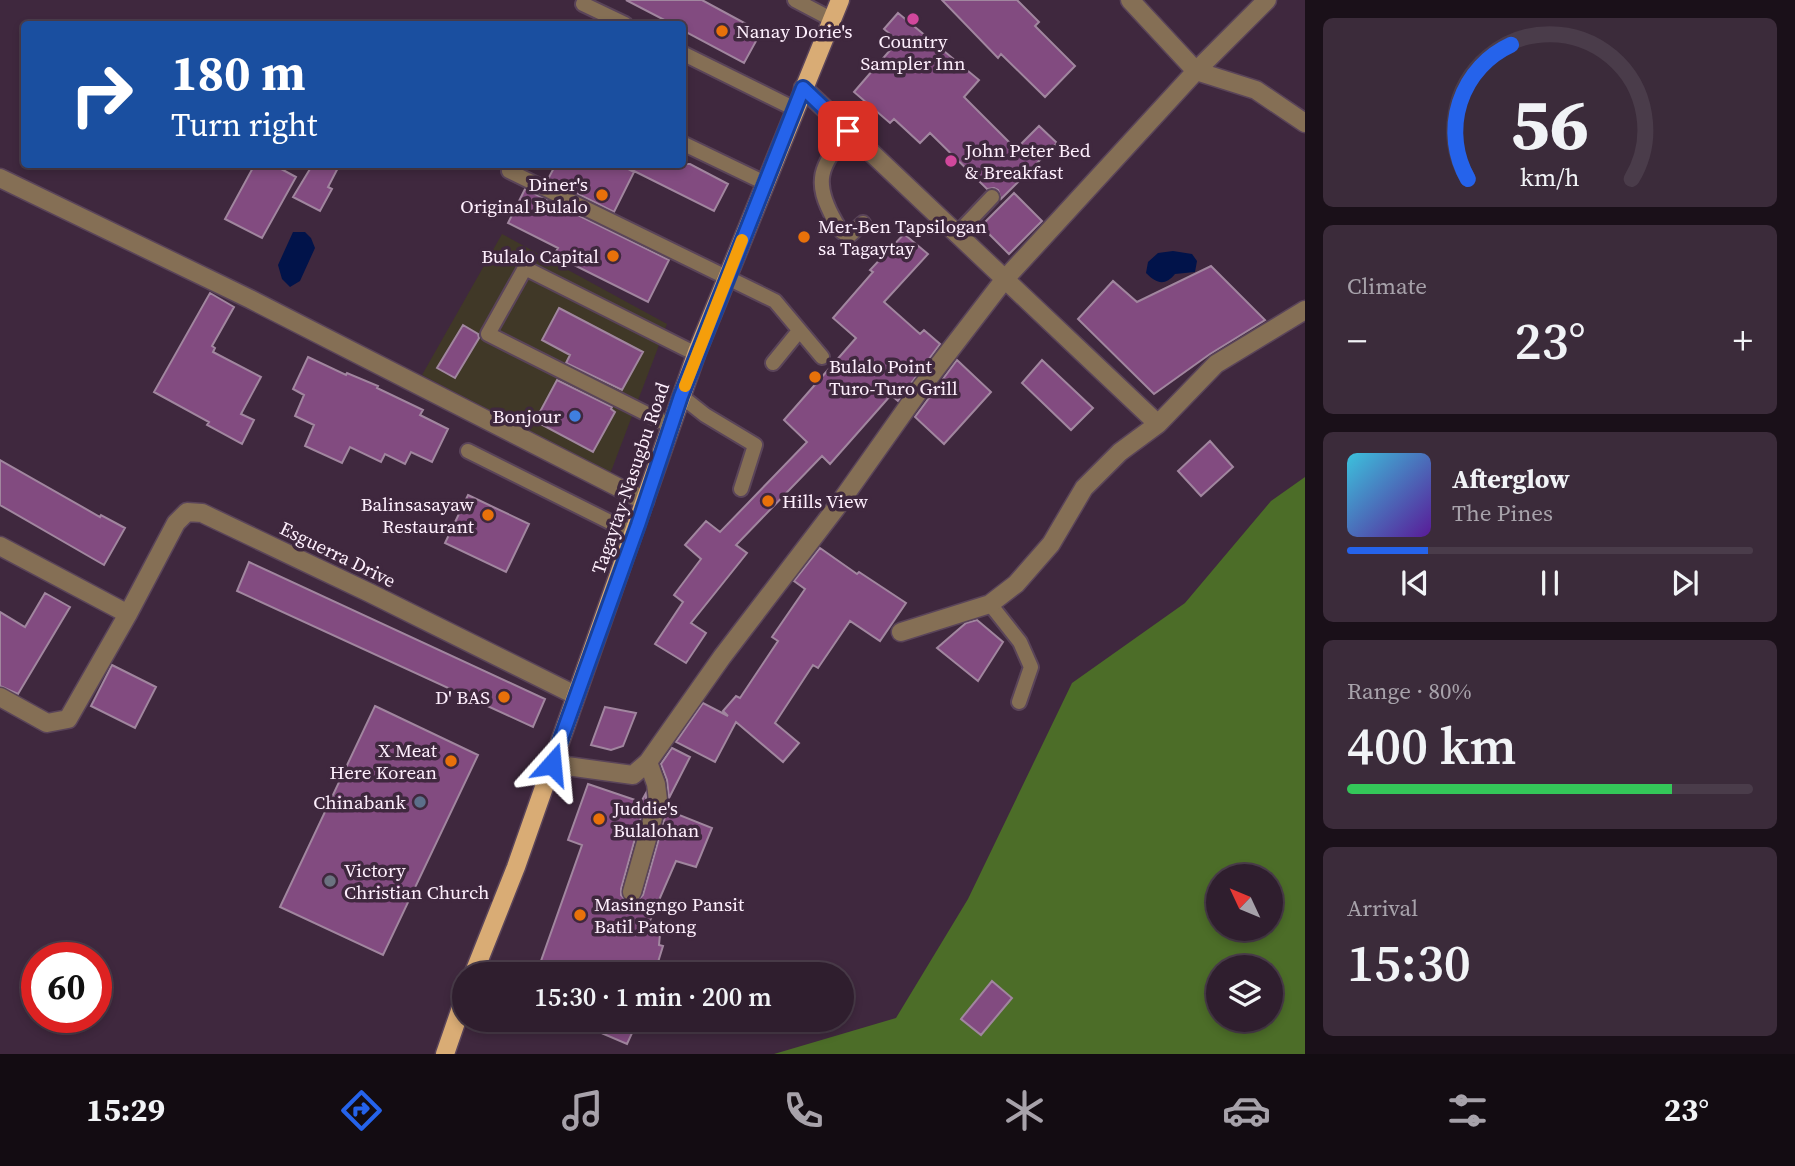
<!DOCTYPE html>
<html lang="en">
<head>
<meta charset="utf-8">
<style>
	:root { --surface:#2f1e2e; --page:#3b2b3a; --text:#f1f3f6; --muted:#a7a2aa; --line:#4a3c4a; --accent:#2563eb }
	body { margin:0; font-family:"Source Serif 4",serif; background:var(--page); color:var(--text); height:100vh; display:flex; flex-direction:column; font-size:26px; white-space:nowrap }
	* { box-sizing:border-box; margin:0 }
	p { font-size:23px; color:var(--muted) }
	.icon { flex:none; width:38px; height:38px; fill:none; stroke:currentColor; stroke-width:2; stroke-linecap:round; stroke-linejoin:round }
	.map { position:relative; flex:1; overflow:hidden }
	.details { display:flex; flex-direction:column; gap:18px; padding:18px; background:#1a1019; width:490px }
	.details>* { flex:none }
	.hud { position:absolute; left:21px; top:21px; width:665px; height:147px; border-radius:7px; box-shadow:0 4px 10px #0003,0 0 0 2px var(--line); background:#1a4fa0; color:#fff; overflow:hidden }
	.needle { width:46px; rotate:314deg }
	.controls { position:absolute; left:1206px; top:864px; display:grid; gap:14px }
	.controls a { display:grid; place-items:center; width:77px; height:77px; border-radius:50%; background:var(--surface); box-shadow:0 4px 10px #0003,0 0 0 2px var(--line); font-size:35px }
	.speed { position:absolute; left:21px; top:942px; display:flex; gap:14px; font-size:35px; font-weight:700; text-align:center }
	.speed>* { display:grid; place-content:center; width:91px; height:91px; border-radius:50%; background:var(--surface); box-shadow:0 4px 10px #0003,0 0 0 2px var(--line); line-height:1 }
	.speed .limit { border:10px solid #d22; background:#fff; color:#111 }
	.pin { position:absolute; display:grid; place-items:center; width:60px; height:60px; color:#fff; margin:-30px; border-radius:14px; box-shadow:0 4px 10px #0006 }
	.me { position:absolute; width:77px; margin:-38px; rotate:18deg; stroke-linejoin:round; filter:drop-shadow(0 0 5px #0008) }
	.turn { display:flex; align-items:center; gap:24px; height:147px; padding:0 35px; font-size:32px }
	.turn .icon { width:91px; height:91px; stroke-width:2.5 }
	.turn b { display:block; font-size:49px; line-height:60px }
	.big { font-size:52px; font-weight:600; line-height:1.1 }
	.details .card { flex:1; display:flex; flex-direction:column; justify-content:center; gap:10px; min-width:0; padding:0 24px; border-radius:10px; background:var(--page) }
	.details .dial { align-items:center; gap:0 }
	.dial svg { height:182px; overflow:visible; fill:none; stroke:var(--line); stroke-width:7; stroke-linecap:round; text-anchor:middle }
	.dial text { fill:var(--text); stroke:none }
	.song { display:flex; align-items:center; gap:21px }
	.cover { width:84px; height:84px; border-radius:10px; background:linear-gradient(135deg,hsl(190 70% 55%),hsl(270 70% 35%)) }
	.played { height:7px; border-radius:4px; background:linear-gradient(90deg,var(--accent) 20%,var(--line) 20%) }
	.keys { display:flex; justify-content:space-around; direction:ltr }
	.heat { display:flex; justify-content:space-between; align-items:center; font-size:38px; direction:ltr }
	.charge { height:10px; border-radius:5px; background:linear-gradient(90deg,#34c759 80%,var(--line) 0) }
	.trip { position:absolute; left:452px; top:962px; width:402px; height:70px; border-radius:35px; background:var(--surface); box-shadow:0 4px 10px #0003,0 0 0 2px var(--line); font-weight:600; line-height:70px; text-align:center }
	.tab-bar { display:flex; height:112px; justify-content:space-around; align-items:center; background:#130c12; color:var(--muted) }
	.tab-bar .icon { width:49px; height:49px }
	.tab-bar .current { color:var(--accent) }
	.tab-bar b { font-size:32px; color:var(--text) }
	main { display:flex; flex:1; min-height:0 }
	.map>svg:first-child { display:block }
	.commercial { fill:#403827 }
	.forest { fill:#4c6d28; fill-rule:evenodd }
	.water { fill:#01134a }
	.building { fill:#824b80; stroke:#a1869f; stroke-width:2 }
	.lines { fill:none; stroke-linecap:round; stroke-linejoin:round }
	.service-casing { stroke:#5a4459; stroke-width:18 }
	.minor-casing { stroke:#5a4459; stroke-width:21 }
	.primary-casing { stroke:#5a4459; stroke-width:21 }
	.service { stroke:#856f55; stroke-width:14 }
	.minor { stroke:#856f55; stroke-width:18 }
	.primary { stroke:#d9ac75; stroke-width:18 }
	.route-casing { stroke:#184099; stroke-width:18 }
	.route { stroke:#2563eb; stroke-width:12 }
	.slow { stroke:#f59e0b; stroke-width:12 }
	.hotel-dot { fill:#d1479c; stroke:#3f283e; stroke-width:2.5 }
	.food-dot { fill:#e8710a; stroke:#3f283e; stroke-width:2.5 }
	.shop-dot { fill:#3f7fe0; stroke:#3f283e; stroke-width:2.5 }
	.service-dot { fill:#5c6f8a; stroke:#3f283e; stroke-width:2.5 }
	.worship-dot { fill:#6b7280; stroke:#3f283e; stroke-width:2.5 }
	.labels { text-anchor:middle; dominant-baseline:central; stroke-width:7; stroke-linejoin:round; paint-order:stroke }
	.poi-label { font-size:19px; fill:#feeffd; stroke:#3f283e; text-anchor:start }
	.street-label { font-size:19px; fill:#feeffd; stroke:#3f283e }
</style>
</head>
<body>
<main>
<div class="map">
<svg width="1305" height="1054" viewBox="0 0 1305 1054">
	<rect width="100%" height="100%" fill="#3f283e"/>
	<path class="commercial" d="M502,234l165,90 -57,150 -188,-99z"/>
	<path class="forest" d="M1305,477v577h-531l122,-36 72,-119 104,-216 113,-80 86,-102zM1218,877h52v52h-52zM1218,968h52v52h-52z"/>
	<path class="water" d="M293,232h12l6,6 4,10 -15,33 -10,6 -8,-8 -4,-14z
		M1173,251l19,3 5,7 -2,11 -20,2c-10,12 -18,10 -29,-1l2,-11 10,-9z"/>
	<path class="building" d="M626,0h76l59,32 -17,31 -62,-33v-6h-10z
		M942,0h75l22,22 -4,4 40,40 -30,31 -44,-43 -3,4z
		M898,13l81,67 -15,17 52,52 23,-23 18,17 -56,56 -3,-9 -4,-2 -7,1 -57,-56 -10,10 -26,-24 -4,4 -36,-31 44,-51 -14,-12z
		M255,164h17l24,13 -34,61 -37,-19z
		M313,164h27l-12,23 4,2 -12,22 -27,-14z
		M556,164h63l15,8 -20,40 -66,-33z
		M620,164h70l38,20 -14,27z
		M525,189l144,71 -21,42 -94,-47 4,-7 -50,-25z
		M1014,193l28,28 -33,33 -28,-28z
		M904,234l24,20 -44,48 36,32 4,-4 16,14 -42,57 -7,-6 -61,69 -8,-8 -86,89 11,8 -56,70 15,10 -20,30 -31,-19 28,-42 -9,-7 27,-36 -16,-14 21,-24 14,11 87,-90 -23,-22 72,-82 -23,-20 40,-46 -3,-2z
		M1211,266l54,54 -55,34 -56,40 -76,-75 35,-38 24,21z
		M210,293l24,14 -22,39 3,2 -2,4 48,25 -20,37 13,6 -12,24 -35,-19 2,-3 -55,-30z
		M559,308l84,44 -21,38 -56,-27 4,-8 -28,-15z
		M463,325l15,9 1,4 -24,40 -18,-10z
		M308,357l38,18 1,-2 31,13 -1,2 46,22 -3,5 28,14 -16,33 -21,-10 -6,12 -20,-10 -4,8 -31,-15 -8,16 -37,-17 9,-21 -19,-9 9,-21 -11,-6z
		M957,360l34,32 -47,52 -29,-27z
		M1042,360l51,48 -22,22 -49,-47z
		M557,380l55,27 -1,2 4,3 -22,40 -58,-31z
		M1210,441l23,26 -32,29 -23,-25z
		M0,460l100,57 1,-2 24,13 -21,37 -104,-60z
		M468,495l61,29 -23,48 -61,-29z
		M820,548l37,26 2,-2 47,31 -26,38 -30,-20 -32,47 -5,-3 -38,58 24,20 -16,19 -47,-40 -21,40 -39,-20 27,-39 25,13 -5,-5 13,-15 4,2 38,-57 -6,-4 33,-48 -11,-8z
		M249,562l296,137 -12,28 -296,-136z
		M45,593l25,14 -52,87 -18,-8v-74l25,15z
		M977,620l26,22 -25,39 -41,-33 29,-25z
		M112,665l44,22 -21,41 -44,-22z
		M375,706l103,49 -95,200 -103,-48z
		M605,707l31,6 -13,33 -12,4 -20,-5z
		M672,748l18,9 -21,41 -2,-18 -6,-16z
		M588,784l53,18 5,-9v6l-25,90v6l7,8h7l8,-8 24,-85 45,18 -16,39 -20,-6 -27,62 12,1 -2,21 4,1 -9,29h-118l46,-130 -14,-5z
		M992,981l20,17 -31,37 -20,-16z
		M571,1020h67l-11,24z"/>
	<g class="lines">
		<g class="service-casing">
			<path id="service" d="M795,0l36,19
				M583,4l42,20
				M682,53l113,56
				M848,131c-26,35 -37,48 -13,90 4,7 6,13 15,14l13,-12
				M682,143l83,40
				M509,171l266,130 47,56
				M956,235l36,-38
				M773,363l26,-32
				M681,396l24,19 50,30 -14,44
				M671,426l-183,-92 37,-66 163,82 9,2
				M468,451l166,83
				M990,604l30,38 11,25 -12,35"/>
		</g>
		<g class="minor-casing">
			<path id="minor" d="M1130,0l66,71 60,19 49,33
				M803,88l355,336
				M0,178l250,121 395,202
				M0,546l128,68
				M901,632l89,-28 26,-20 35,-40 33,-56 36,-36 38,-28 58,-60 89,-54
				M0,697l47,26 21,-4 60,-105 48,-91 11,-11 15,1 168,80 205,102
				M552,764l81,11 15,-13 74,-105 114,-149 85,-120 83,-108 192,-209 71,-71
				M632,892l26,-92 -2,-16 -8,-22"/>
		</g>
		<g class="primary-casing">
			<path id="primary" d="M473,975l43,-108 181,-515 143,-352
				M445,1054l19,-55"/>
		</g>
		<use href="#service" class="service"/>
		<use href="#minor" class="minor"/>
		<use href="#primary" class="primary"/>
	</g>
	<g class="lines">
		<g class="route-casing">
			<path id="route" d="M552,764l86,-239 43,-129 122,-308 45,43"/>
		</g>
		<use href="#route" class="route"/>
		<path class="slow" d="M685,386l57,-146"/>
	</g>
	<g class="hotel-dot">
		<circle cx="913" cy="19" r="7"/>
		<circle cx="951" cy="161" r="7"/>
	</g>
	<g class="food-dot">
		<circle cx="722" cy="31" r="7"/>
		<circle cx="602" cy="195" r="7"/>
		<circle cx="804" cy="237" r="7"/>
		<circle cx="613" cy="256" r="7"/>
		<circle cx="815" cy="377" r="7"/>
		<circle cx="768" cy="501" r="7"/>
		<circle cx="488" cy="515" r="7"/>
		<circle cx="504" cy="697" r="7"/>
		<circle cx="451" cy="761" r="7"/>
		<circle cx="599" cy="819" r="7"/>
		<circle cx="580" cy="915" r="7"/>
	</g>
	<circle class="shop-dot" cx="575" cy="416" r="7"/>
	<circle class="service-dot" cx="420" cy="802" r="7"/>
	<circle class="worship-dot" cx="330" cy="881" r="7"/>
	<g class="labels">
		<g class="poi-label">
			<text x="736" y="31">Nanay Dorie's</text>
			<text x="913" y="41" text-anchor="middle">Country<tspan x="913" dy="22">Sampler Inn</tspan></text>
			<text x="965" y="150">John Peter Bed<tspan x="965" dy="22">&amp; Breakfast</tspan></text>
			<text x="588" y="184" text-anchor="end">Diner's<tspan x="588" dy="22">Original Bulalo</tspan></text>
			<text x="818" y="226">Mer-Ben Tapsilogan<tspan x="818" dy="22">sa Tagaytay</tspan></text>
			<text x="599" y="256" text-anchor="end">Bulalo Capital</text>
			<text x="829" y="366">Bulalo Point<tspan x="829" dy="22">Turo-Turo Grill</tspan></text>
			<text x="561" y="416" text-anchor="end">Bonjour</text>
			<text x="782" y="501">Hills View</text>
			<text x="474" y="504" text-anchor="end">Balinsasayaw<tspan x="474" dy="22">Restaurant</tspan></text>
			<text x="490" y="697" text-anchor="end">D' BAS</text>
			<text x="437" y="750" text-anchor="end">X Meat<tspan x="437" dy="22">Here Korean</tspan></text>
			<text x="406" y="802" text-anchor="end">Chinabank</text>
			<text x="613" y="808">Juddie's<tspan x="613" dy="22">Bulalohan</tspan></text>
			<text x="344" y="870">Victory<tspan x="344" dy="22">Christian Church</tspan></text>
			<text x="594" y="904">Masingngo Pansit<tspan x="594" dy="22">Batil Patong</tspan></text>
		</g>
		<g class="street-label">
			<text transform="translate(630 478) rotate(-71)">Tagaytay-Nasugbu Road</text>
			<text transform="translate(338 554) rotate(26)">Esguerra Drive</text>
		</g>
	</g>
</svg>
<div class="controls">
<a><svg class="needle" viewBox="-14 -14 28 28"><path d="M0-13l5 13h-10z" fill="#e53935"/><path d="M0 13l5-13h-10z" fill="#a7a2aa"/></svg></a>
<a><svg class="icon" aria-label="layers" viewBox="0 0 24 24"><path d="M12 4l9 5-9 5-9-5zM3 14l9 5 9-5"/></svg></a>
</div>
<div class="speed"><div class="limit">60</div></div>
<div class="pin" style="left:848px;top:131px;background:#d93025"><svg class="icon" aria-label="arrive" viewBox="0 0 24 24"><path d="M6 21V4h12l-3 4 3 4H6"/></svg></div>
<svg class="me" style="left:552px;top:764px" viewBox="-20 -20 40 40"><path d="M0-17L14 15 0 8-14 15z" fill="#2563eb" stroke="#fff" stroke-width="4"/></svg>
<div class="trip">15:30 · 1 min · 200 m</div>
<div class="hud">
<div class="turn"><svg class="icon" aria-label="right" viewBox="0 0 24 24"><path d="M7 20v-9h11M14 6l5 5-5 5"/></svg><div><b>180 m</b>Turn right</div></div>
</div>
</div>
<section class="details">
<div class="card dial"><svg viewBox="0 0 100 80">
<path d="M14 69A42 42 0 1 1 86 69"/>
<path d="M14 69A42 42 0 0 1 33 10" stroke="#2563eb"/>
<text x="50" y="56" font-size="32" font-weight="700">56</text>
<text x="50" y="72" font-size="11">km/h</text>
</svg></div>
<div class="card"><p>Climate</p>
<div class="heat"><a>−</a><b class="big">23°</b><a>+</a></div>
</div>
<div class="card">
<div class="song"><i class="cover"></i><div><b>Afterglow</b><p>The Pines</p></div></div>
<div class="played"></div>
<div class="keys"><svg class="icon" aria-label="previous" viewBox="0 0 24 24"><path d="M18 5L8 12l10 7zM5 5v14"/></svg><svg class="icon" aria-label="pause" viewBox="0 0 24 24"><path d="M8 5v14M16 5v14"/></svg><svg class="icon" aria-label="next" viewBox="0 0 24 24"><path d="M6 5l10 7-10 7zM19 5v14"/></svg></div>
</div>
<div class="card"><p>Range · 80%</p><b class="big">400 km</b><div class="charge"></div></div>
<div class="card"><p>Arrival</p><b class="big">15:30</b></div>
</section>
</main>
<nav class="tab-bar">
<b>15:29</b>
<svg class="icon current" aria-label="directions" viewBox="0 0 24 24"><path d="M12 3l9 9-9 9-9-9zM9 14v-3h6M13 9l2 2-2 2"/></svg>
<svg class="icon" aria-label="music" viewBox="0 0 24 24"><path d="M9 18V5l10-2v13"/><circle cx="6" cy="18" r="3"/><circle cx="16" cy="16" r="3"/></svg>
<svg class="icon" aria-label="phone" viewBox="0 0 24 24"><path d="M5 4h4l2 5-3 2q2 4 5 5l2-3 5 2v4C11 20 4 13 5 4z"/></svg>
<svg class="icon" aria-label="climate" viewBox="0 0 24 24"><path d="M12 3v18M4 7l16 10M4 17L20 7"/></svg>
<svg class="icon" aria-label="car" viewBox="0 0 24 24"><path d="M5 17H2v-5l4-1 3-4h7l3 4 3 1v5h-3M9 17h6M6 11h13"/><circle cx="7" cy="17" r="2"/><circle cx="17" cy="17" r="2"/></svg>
<svg class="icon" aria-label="filters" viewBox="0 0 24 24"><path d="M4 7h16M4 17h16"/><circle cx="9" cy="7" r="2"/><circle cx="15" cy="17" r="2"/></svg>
<b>23°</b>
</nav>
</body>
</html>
